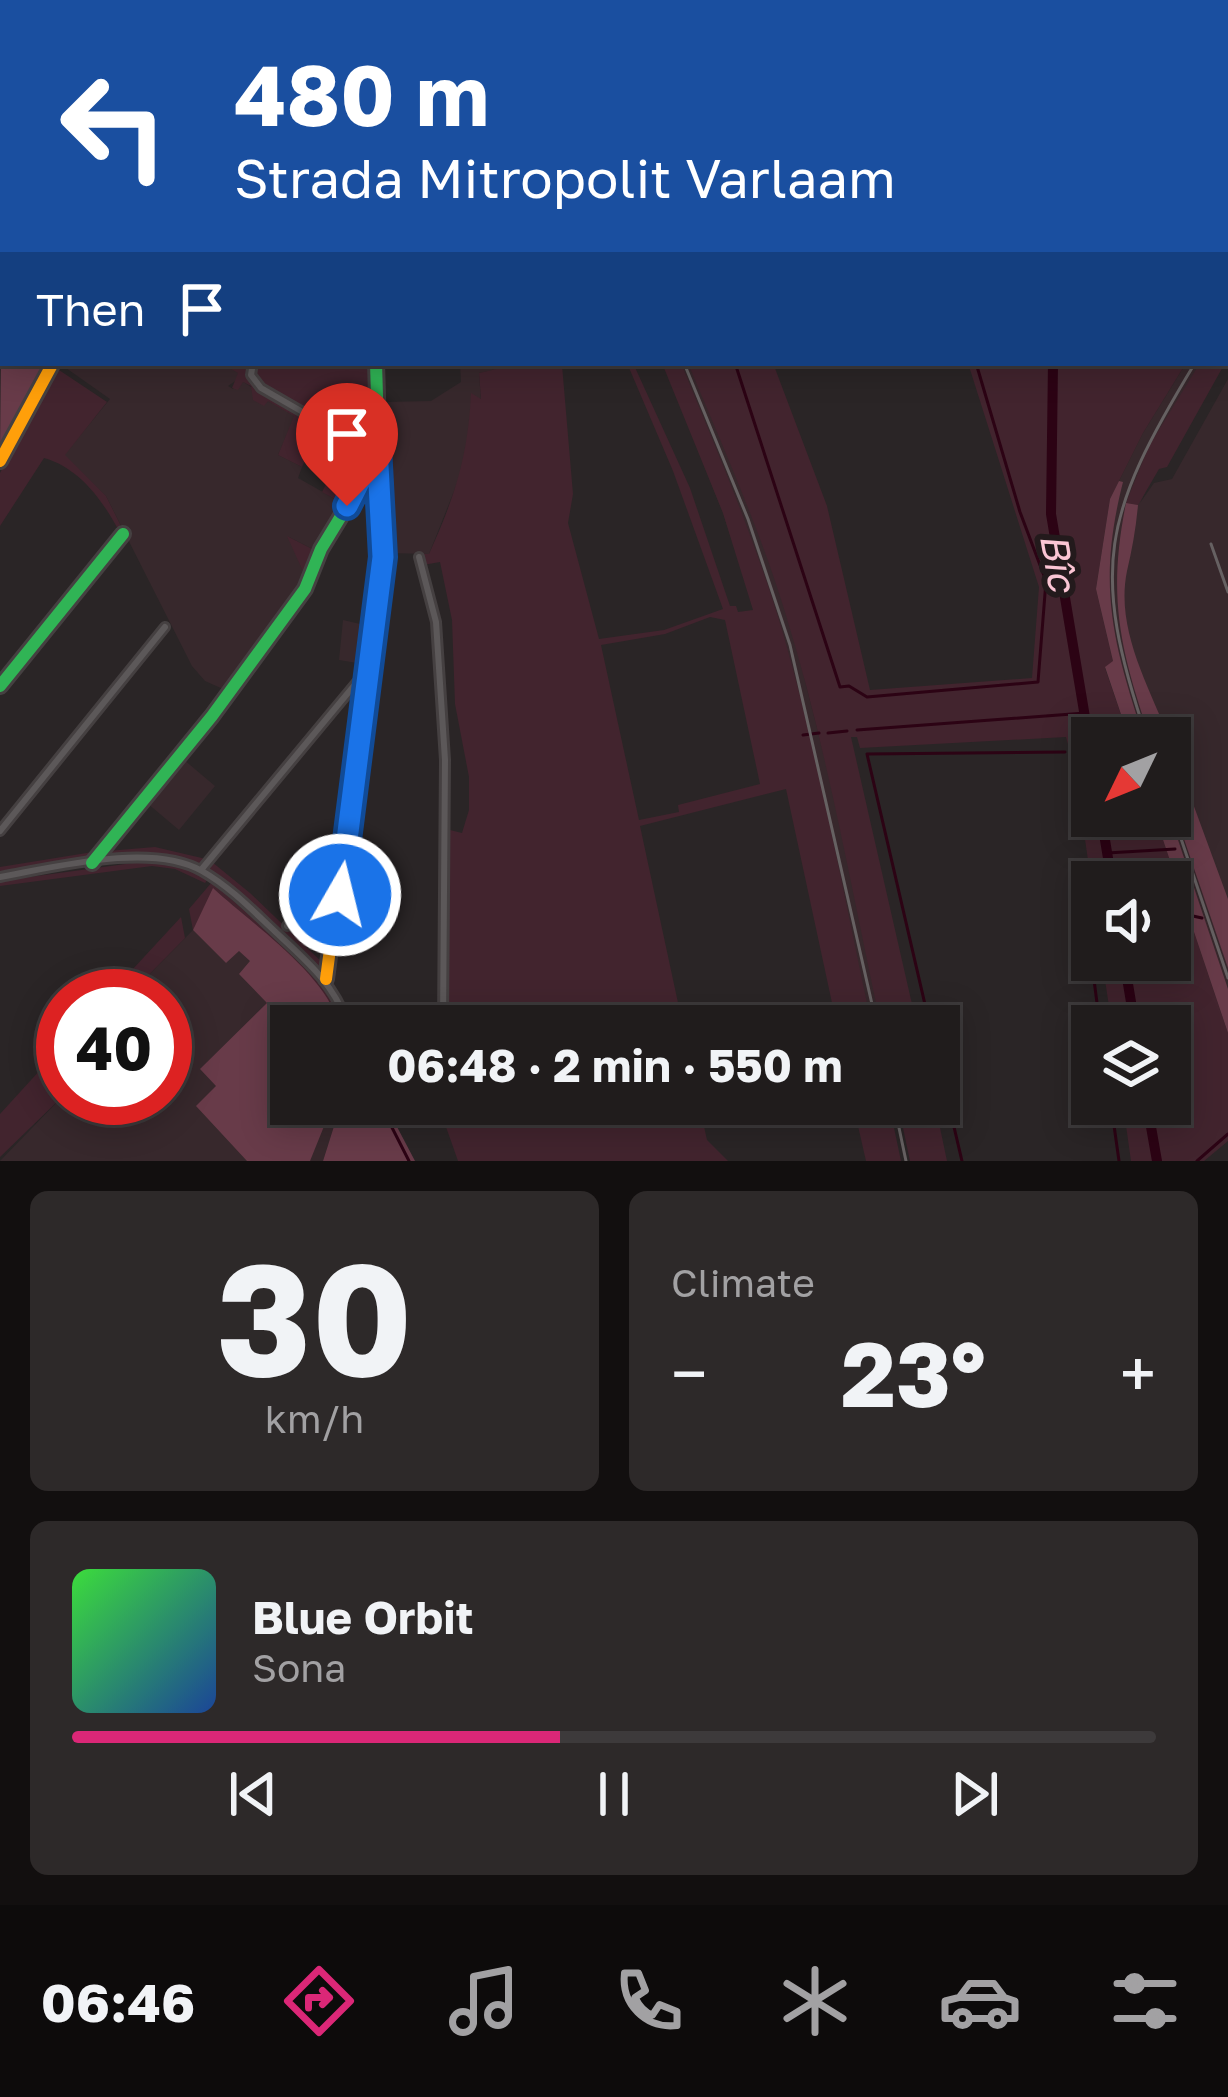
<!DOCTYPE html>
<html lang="en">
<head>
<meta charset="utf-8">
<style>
	:root { --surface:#201c1c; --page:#2d2929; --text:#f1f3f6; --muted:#a2a1a3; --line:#3d3a3b; --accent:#db2777 }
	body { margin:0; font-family:"Golos Text",sans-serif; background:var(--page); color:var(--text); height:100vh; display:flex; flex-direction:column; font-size:45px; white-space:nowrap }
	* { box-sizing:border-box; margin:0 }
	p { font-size:39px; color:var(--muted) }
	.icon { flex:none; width:66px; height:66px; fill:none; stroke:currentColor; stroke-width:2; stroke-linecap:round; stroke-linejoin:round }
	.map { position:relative; height:1161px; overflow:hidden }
	.details { display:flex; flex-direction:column; gap:30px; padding:30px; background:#120f0f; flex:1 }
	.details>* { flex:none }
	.top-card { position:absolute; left:0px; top:0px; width:1230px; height:366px; box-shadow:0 6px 30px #0003,0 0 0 3px var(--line); background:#1a4fa0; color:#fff; overflow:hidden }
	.needle { width:78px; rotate:227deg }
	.controls { position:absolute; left:1071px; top:717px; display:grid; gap:24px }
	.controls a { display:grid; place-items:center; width:120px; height:120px; border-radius:0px; background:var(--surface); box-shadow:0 6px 30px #0003,0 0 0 3px var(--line); font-size:60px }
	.speed { position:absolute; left:36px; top:969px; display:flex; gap:24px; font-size:60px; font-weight:700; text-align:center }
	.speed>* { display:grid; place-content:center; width:156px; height:156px; border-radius:50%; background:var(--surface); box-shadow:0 6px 30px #0003,0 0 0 3px var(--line); line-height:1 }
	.speed .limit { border:18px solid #d22; background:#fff; color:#111 }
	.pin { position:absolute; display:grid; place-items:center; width:102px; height:102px; color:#fff; margin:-123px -51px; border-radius:50% 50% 50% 0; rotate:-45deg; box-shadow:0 0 12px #0007 }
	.pin .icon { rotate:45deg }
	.me { position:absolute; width:132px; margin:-66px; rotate:8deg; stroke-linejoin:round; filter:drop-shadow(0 0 9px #0008) }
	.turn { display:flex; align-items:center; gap:42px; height:252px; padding:0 36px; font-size:54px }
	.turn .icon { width:156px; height:156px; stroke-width:2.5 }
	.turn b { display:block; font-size:84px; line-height:102px }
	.then { display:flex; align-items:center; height:114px; padding:0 36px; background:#0003; gap:24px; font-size:45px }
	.big { font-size:90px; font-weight:700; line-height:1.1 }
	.details .tile { flex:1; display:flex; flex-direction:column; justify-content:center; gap:18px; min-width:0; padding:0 42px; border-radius:18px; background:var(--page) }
	.details .dial { align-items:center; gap:0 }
	.dial b { font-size:156px; line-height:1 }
	.song { display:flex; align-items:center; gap:36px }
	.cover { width:144px; height:144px; border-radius:18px; background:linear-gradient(135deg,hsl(120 70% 55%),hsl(220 70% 35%)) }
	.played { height:12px; border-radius:6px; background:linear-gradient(90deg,var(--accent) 45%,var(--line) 45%) }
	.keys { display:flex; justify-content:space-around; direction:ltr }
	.heat { display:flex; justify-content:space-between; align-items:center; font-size:66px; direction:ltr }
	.details .tiles { flex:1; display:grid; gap:30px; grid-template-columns:1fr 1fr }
	.tile:last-child { grid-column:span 2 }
	.trip { position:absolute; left:270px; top:1005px; width:690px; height:120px; border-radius:0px; background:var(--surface); box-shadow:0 6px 30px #0003,0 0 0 3px var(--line); font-weight:700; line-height:120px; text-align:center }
	.tab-bar { display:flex; height:192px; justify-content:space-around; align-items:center; background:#0d0b0b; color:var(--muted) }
	.tab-bar .icon { width:84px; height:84px }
	.tab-bar .active { color:var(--accent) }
	.tab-bar b { font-size:54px; color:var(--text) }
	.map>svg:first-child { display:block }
	.built { fill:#37282c }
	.green { fill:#42242e; fill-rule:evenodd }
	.forest { fill:#683b49 }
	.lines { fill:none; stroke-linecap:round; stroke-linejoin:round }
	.stream { stroke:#2c0314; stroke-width:3 }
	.river { stroke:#2c0314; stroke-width:10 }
	.street-casing { stroke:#454041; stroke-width:12 }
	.fast-casing { stroke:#454041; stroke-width:18 }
	.slow-casing { stroke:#454041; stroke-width:18 }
	.street { stroke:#5c5859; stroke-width:6 }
	.fast { stroke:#30b455; stroke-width:12 }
	.slow { stroke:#ff9f0a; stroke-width:12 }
	.rail { stroke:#666162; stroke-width:3 }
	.route-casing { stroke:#114b97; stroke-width:30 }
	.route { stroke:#1a73e8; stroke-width:21 }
	.labels { text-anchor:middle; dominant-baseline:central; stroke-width:12; stroke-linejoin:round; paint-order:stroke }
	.water-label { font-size:39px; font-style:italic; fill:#fbc5d4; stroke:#231a1c }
</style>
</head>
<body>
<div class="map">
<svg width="1228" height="1161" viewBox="0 0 1228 1161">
	<rect width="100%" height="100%" fill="#2a2526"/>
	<path class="built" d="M69,363h152l17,9v7l-10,7 5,3 9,-8 53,35 -17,39 24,12 -4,11 48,27 -30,46 -27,-14 16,39 -82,113 -18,-8 -13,-15 -86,-170 -42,-41 46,-56 -44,-31z
		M460,363l64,2 -45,8 2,28 -17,65 -35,88 -41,-1 -8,-146 4,-5 47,-1 30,-19z
		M663,363h61l169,663h-42l-74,-331 -26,-95 -28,-87z
		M1186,363h22l-68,140 14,-20 18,-4 56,-100v654l-73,-217h15v-78h-41l-33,-149 14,-90 33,-66z
		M343,620l26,6 -6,38 -24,-4z
		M183,759l32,27 -36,44 -32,-27z
		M193,930l33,33 13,-13 101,76h-49v78h50l-18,57h-323l63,-65 102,2v-102h-37z"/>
	<path class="green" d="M862,0h212l6,3h-217z
		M221,363h28l-2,10 5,12 68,43 -18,39 -24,-12 16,-39 -26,-15 -4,5 -11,-6 -2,-14 -8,-4 -5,8 -6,-2 6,-15z
		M257,363h116l1,85 -28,57 -24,-13 28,-54 -25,-15 9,-17 -15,-9 -10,17 -47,-28 -9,-13z
		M523,363h45l-6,2 11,129 -5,29 31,116 65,-9 59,-21 -50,-138 -46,-108h6l57,125 40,118h6l2,6 15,-2 -30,-97 -61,-150h19c36,88 74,176 101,267 38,130 61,264 90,396h-35l-51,-237 -146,37 43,200h-236l-1,-197 16,4 7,-23v-33l-14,-73 -3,-84 -12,-58 -17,3 -2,-11h8c26,-58 39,-97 42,-161l10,6 -2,-26zM710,617l15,3 35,164 -82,21 1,7 -40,8 -38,-175 64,-11z
		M688,363h85l54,143 43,184 162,-12 7,-91 -71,-224h218l-43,70 -33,66 -14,90 17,73 -8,6 24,70h-37v78h63l73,217v108l-24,20h-73l-8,-57h47v-78h-58l-10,-66h68v-78h-78v6l-17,-119 -9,-32 -206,11 -3,-11h-6l66,289h-36c-30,-138 -54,-279 -96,-414 -26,-85 -63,-167 -97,-249z
		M1200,363h25l-58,104 -8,2 -21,36 -12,-2 23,-57z
		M56,368l51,34 -42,53 41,41 17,34 -3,3c-16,-31 -40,-65 -76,-75l-44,68v-53z
		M287,536l29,15 -12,36 -76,104 -5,-2 82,-113z
		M155,847l51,12 -6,6 -44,-11 -55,3 6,-6z
		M99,851l-8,9 -91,14v-7z
		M155,860l26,4 27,15 -3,4 -30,-14 -23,-3 -152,20v-5z
		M212,862l38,31 76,73 -2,8 -118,-106z
		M212,882l115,102 18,42h-5l-4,-18 -122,-119 -21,41 -4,-21z
		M181,917l4,21 -57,58h-20z
		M63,1045v51l-63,61v-43z
		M438,1104h261l8,36 21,21h-270z
		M853,1104h36l12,57h-35z
		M898,1104h37l12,57h-37z"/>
	<path class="forest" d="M0,0h158l2,3h-157v45z
		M3,146v217h45l-48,90z
		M1119,481l4,1c-26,102 -11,159 21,256h-15l-24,-71 8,-6 -17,-72 14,-90z
		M1126,503l12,2c-2,23 -6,45 -11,66 -12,58 22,115 42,167h-19c-30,-90 -43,-140 -24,-235z
		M1170,741l58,158v69l-58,-170z
		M1155,816h15l58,173v44z
		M213,888c40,37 113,86 127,138h-49v78h42l-23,57h-63l-51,-55 20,-20 -16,-17 67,-66 -28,-29 11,-13 -11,-10 -13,12 -33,-33z
		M341,1104h44l30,57h-92z"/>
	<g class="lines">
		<path class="stream" d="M875,0v3
			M735,363l105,324 9,-1 18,11 171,-15 8,-101 -26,-69 -44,-149
			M857,730l228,-17
			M828,733l19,-2
			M803,735l16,-2
			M1107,853l68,-4
			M1170,911l32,7
			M1087,926l13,100
			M930,1026l-63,-272 198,-2
			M939,1063l23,98
			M380,1104l29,57
			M1111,1104l8,57
			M1197,1161l31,-27"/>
		<path class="river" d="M949,0l1,3
			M1053,363l-2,151 41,245
			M1101,816l11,66
			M1124,960l11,66
			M1147,1104l10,57"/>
		<g class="street-casing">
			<path id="street" d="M230,3l1,-3
				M436,3l2,-3
				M0,47l3,9
				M0,148l3,-12
				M253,363l-2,12 10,13 85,49
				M419,557l17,65 9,138 -2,266
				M0,831l165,-204
				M201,870l166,-200
				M0,877c55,-10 152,-35 202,-6 30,17 54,43 79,66 29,27 54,49 67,88
				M287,926l52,-61"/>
		</g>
		<g class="fast-casing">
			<path id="fast" d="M376,363l6,198
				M0,686l123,-152
				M92,863l120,-147 93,-127 16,-40 42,-69 12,-28"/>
		</g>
		<g class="slow-casing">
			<path id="slow" d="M0,461l53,-98
				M326,979l56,-418"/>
		</g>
		<use href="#street" class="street"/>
		<use href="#fast" class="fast"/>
		<use href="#slow" class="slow"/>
		<path class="rail" d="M534,0l2,3
			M1227,311l1,-2
			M684,363l64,156 42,126 87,381
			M1211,544l17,48
			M1147,738c-58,-171 -44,-223 48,-375
			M1170,806l58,172
			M894,1104l12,57"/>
	</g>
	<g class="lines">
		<g class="route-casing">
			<path id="route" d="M340,895l43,-338 -6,-110 -30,59"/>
		</g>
		<use href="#route" class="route"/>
	</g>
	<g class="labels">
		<g class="water-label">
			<text transform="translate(1059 562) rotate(80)">Bîc</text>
		</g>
	</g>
</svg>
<div class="controls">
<a><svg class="needle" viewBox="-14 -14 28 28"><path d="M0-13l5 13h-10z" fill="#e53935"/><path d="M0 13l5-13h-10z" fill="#a2a1a3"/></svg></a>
<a><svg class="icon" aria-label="sound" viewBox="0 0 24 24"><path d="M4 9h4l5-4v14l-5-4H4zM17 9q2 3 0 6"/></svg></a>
<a><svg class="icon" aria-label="layers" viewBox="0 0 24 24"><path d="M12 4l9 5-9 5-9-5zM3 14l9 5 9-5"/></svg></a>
</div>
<div class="speed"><div class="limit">40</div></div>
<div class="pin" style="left:347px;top:506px;background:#d93025"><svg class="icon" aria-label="arrive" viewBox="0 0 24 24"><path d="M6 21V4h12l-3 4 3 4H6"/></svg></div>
<svg class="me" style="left:340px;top:895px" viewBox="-20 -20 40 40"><circle r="17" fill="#1a73e8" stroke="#fff" stroke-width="3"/><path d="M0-11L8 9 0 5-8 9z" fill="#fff"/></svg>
<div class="trip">06:48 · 2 min · 550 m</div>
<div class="top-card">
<div class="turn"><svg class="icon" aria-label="left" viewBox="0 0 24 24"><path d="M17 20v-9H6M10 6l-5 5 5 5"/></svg><div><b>480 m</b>Strada Mitropolit Varlaam</div></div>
<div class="then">Then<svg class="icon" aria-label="arrive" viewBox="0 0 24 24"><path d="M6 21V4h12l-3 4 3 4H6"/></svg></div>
</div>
</div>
<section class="details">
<div class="tiles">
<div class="tile dial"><b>30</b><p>km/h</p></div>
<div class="tile"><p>Climate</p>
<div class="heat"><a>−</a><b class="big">23°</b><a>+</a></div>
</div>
<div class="tile">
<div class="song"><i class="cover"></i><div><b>Blue Orbit</b><p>Sona</p></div></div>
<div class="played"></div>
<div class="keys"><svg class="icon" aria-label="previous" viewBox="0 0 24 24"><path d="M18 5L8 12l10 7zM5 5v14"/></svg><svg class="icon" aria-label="pause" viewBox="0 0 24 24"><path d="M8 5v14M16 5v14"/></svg><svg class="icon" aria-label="next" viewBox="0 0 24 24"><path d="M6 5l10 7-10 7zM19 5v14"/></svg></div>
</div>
</div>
</section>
<nav class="tab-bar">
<b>06:46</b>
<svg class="icon active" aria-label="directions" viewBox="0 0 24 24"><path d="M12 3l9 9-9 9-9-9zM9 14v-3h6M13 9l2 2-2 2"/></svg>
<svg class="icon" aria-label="music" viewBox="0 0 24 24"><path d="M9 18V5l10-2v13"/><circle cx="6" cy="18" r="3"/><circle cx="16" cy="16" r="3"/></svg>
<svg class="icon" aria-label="phone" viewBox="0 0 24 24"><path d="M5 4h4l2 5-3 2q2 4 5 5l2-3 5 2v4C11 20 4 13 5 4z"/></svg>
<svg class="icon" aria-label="climate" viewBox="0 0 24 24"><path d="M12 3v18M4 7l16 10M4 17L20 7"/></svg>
<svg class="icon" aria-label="car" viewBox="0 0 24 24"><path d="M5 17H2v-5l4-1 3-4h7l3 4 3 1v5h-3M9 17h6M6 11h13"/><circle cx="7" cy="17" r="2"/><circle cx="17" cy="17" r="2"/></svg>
<svg class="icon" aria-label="filters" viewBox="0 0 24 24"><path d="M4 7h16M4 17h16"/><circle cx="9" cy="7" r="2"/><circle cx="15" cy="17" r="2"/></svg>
</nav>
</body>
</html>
